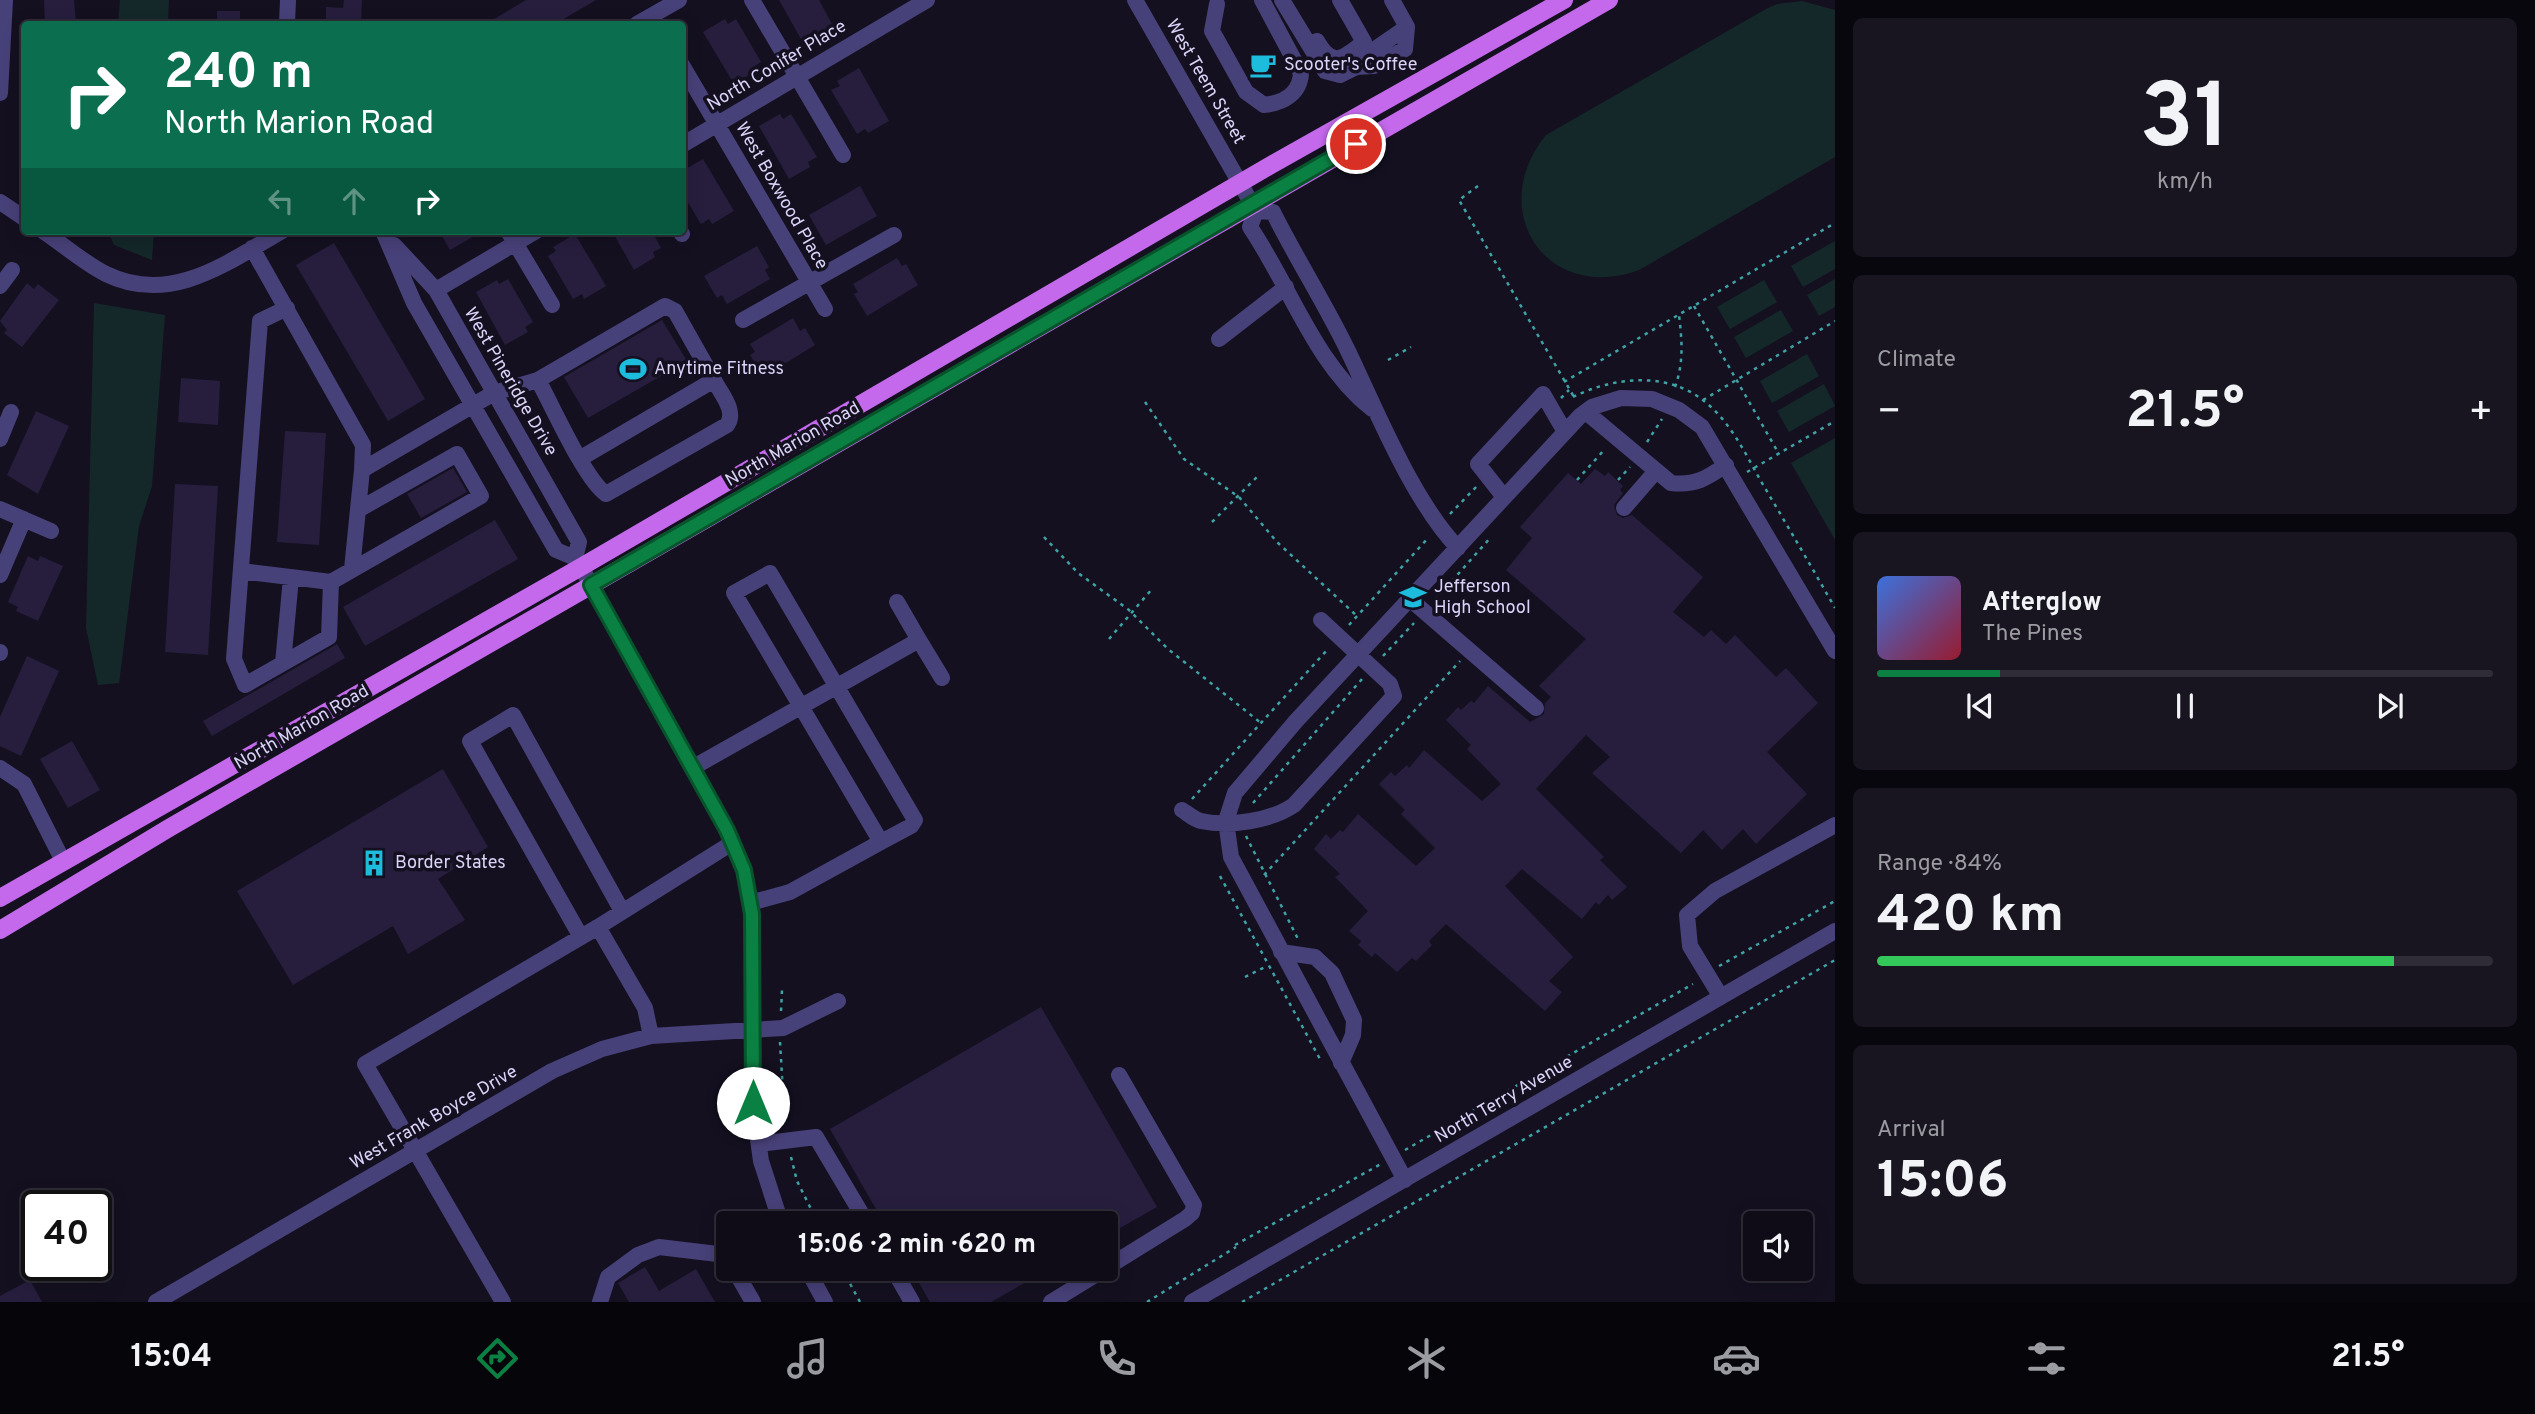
<!DOCTYPE html>
<html lang="en">
<head>
<meta charset="utf-8">
<style>
	:root { --surface:#0f0c18; --page:#181521; --text:#f1f3f6; --muted:#9b9ba2; --line:#2f2c37; --accent:#0b8043 }
	body { margin:0; font-family:Overpass,sans-serif; background:var(--page); color:var(--text); height:100vh; display:flex; flex-direction:column; font-size:26px; white-space:nowrap }
	* { box-sizing:border-box; margin:0 }
	p { font-size:23px; color:var(--muted) }
	.icon { flex:none; width:38px; height:38px; fill:none; stroke:currentColor; stroke-width:2; stroke-linecap:round; stroke-linejoin:round }
	.map { position:relative; flex:1; overflow:hidden }
	.panel { display:flex; flex-direction:column; gap:18px; padding:18px; background:#08070d; width:700px }
	.panel>* { flex:none }
	.banner { position:absolute; left:21px; top:21px; width:665px; height:214px; border-radius:7px; box-shadow:0 4px 18px #0003,0 0 0 2px var(--line); background:#0b6e4f; color:#fff; overflow:hidden }
	.controls { position:absolute; left:1743px; top:1211px; display:grid; gap:14px }
	.controls a { display:grid; place-items:center; width:70px; height:70px; border-radius:7px; background:var(--surface); box-shadow:0 4px 18px #0003,0 0 0 2px var(--line); font-size:35px }
	.speed { position:absolute; left:21px; top:1190px; display:flex; gap:14px; font-size:35px; font-weight:700; text-align:center }
	.speed>* { display:grid; place-content:center; width:91px; height:91px; border-radius:50%; background:var(--surface); box-shadow:0 4px 18px #0003,0 0 0 2px var(--line); line-height:1 }
	.speed .limit { border:4px solid #111; border-radius:10px; background:#fff; color:#111 }
	.pin { position:absolute; display:grid; place-items:center; width:60px; height:60px; color:#fff; margin:-30px; border:4px solid #fff; border-radius:50%; box-shadow:0 2px 7px #0007 }
	.me { position:absolute; width:77px; margin:-38px; rotate:0deg; stroke-linejoin:round; filter:drop-shadow(0 0 5px #0008) }
	.turn { display:flex; align-items:center; gap:24px; height:147px; padding:0 28px; font-size:32px }
	.turn .icon { width:91px; height:91px; stroke-width:2.5 }
	.turn b { display:block; font-size:49px; line-height:60px }
	.lanes { display:flex; align-items:center; height:66px; padding:0 28px; background:#0003; justify-content:center; gap:35px; direction:ltr }
	.lanes .off { opacity:.35 }
	.big { font-size:52px; font-weight:700; line-height:1.1 }
	.panel .widget { flex:1; display:flex; flex-direction:column; justify-content:center; gap:10px; min-width:0; padding:0 24px; border-radius:10px; background:var(--page) }
	.panel .dial { align-items:center; gap:0 }
	.dial b { font-size:91px; line-height:1 }
	.song { display:flex; align-items:center; gap:21px }
	.cover { width:84px; height:84px; border-radius:10px; background:linear-gradient(135deg,hsl(220 70% 55%),hsl(350 70% 35%)) }
	.played { height:7px; border-radius:4px; background:linear-gradient(90deg,var(--accent) 20%,var(--line) 20%) }
	.keys { display:flex; justify-content:space-around; direction:ltr }
	.heat { display:flex; justify-content:space-between; align-items:center; font-size:38px; direction:ltr }
	.charge { height:10px; border-radius:5px; background:linear-gradient(90deg,#34c759 84%,var(--line) 0) }
	.trip { position:absolute; left:716px; top:1211px; width:402px; height:70px; border-radius:7px; background:var(--surface); box-shadow:0 4px 18px #0003,0 0 0 2px var(--line); font-weight:700; line-height:70px; text-align:center }
	.tabs { display:flex; height:112px; justify-content:space-around; align-items:center; background:#06050a; color:var(--muted) }
	.tabs .icon { width:49px; height:49px }
	.tabs .on { color:var(--accent) }
	.tabs b { font-size:32px; color:var(--text) }
	main { display:flex; flex:1; min-height:0 }
	.map>svg:first-child { display:block }
	.green { fill:#142829 }
	.building { fill:#271e3e }
	.lines { fill:none; stroke-linecap:round; stroke-linejoin:round }
	.path { stroke:#3ea3a4; stroke-width:2.5; stroke-dasharray:3.5 5; stroke-linecap:butt }
	.minor { stroke:#474179; stroke-width:16 }
	.major { stroke:#c469eb; stroke-width:18 }
	.route-casing { stroke:#07532c; stroke-width:18 }
	.route { stroke:#0b8043; stroke-width:12 }
	.labels { text-anchor:middle; dominant-baseline:central; stroke-width:7; stroke-linejoin:round; paint-order:stroke }
	.poi-label { font-size:18px; fill:#dbd4f9; stroke:#141020; text-anchor:start }
	.street-label { font-size:18px; fill:#dbd4f9; stroke:#141020 }
</style>
</head>
<body>
<main>
<div class="map">
<svg width="1835" height="1302" viewBox="0 0 1835 1302">
	<rect width="100%" height="100%" fill="#141020"/>
	<path class="green" d="M120,0h49l-1,24h-50z
		M1802,1l33,9v147l-196,113c-93,34 -154,-60 -93,-135l220,-126 11,-5z
		M108,231h46l-2,29 -38,-15z
		M1835,241v28l-32,18 -12,-21z
		M1835,279v28l-16,9 -12,-21z
		M1764,280l13,22 -47,27 -13,-22z
		M94,303l71,12 -13,171 -13,40 -20,157 -21,2 -12,-57z
		M1781,310l12,21 -47,27 -12,-21z
		M1807,354l12,22 -47,27 -12,-22z
		M1824,384l11,22 -46,26 -12,-21z
		M1835,438v102l-44,-77z"/>
	<path class="building" d="M44,0h30l2,24h-31z
		M344,0h18l-1,22 -35,2v-17l17,1z
		M526,0h70l-41,24h-69z
		M779,0h40l14,26 -22,13 -2,-5 -8,5z
		M217,11h23v13h-23z
		M725,19l3,5 8,-5 25,43 -8,5 2,4 -21,13 -31,-52z
		M859,68l30,53 -21,12 -3,-4 -8,5 -26,-44 9,-4 -3,-5z
		M780,114l3,5 8,-5 26,43 -9,5 2,5 -21,12 -30,-53z
		M703,159l31,52 -22,13 -3,-5 -8,5 -19,-31v-22z
		M860,186l17,30 -51,29 -17,-30z
		M439,231h44l-33,19z
		M612,231h40l9,17 -8,4 2,5 -21,13z
		M575,234l31,52 -22,13 -2,-5 -9,5 -25,-43 8,-5 -3,-4z
		M334,243l91,156 -37,22 -92,-156z
		M757,246l12,21 -4,3 5,9 -43,25 -5,-9 -5,3 -13,-22z
		M897,258l5,8 4,-2 12,21 -51,31 -13,-22 4,-2 -5,-8z
		M508,279l25,43 -8,5 3,5 -23,13 -29,-53 21,-12 2,4z
		M27,283l7,6 4,-5 21,16 -37,47 -18,-14 3,-3 -7,-9z
		M793,318l7,13 5,-3 10,17 -52,32 -13,-22 5,-3 -5,-8z
		M662,320l25,41 -99,57 -24,-41z
		M181,378l39,3 -2,44 -40,-3z
		M36,411l33,15 -31,68 -31,-19z
		M285,431l41,2 -7,112 -42,-3z
		M453,468l14,24 -46,26 -14,-24z
		M1595,469l10,7 3,-4 15,14 -3,4 3,3 -9,12 3,10 6,3 9,-3 71,62 -30,35 31,25 7,-7 15,14 9,-9 41,42 10,-9 32,35 -51,49 40,42 -51,50 -13,-15 -21,21 -19,-20 -22,23 -89,-80 18,-16 -24,-22 -50,54 68,68 -4,3 27,27 -15,13 -4,-5 -9,10 -3,-3 -14,17 -60,-50 -17,17 68,71 -24,24 13,11 -17,19 -99,-87 -17,17 3,4 -16,16 -4,-3 -15,14 -22,-19 -3,4 -14,-12 3,-4 -12,-10 19,-20 -33,-34 5,-3 -26,-25 12,-15 5,5 9,-9 3,2 15,-18 58,52 19,-18 -34,-34 4,-4 -26,-26 12,-12 4,4 12,-11 2,3 15,-18 58,51 19,-17 -34,-35 4,-4 -25,-25 12,-13 3,3 10,-9 3,2 14,-17 42,36 14,-8 1,-11 6,-6 -12,-11 47,-47 -80,-69 26,-32 -12,-11 48,-54 13,11z
		M175,484l43,2 -10,169 -43,-3z
		M495,520l23,39 -153,87 -22,-39z
		M28,556l10,5 2,-5 23,10 -25,55 -22,-10 2,-4 -10,-5z
		M337,644l8,14 -133,78 -9,-15z
		M27,656l32,15 -38,85 -21,-10v-29z
		M72,741l28,49 -32,18 -28,-49z
		M443,769l45,78 -50,32 27,41 -57,34 -15,-28 -100,59 -56,-94z
		M1041,1007l116,200 -51,29v-13h-222l-54,-94z
		M645,1267l14,24 37,-22 19,33h-86l-11,-19z
		M911,1269h138l-58,33h-61z
		M30,1280l12,22h-42v-6z"/>
	<g class="lines">
		<path class="path" d="M1478,186l-19,14 115,197
			M1694,306l85,148
			M1388,360l23,-13
			M1564,382l271,-159
			M1675,387c9,-25 7,-46 4,-72
			M1573,397c40,-20 94,-26 131,4 27,21 42,54 58,82 25,42 49,83 73,125
			M1561,398l8,-8
			M1703,400l132,-79
			M1145,402l39,57 55,38 38,45 80,74
			M1647,442l15,-23
			M1747,472l88,-51
			M1577,480l28,-31
			M1618,480l12,-13
			M1450,514l27,-28
			M1212,522l46,-46
			M1044,537l34,36 51,37 39,39 93,74
			M1435,600l56,-63
			M1349,625l80,-88
			M1109,639l43,-50
			M1383,656l31,-33
			M1192,799l136,-150
			M1253,803l109,-124
			M1246,836l52,103
			M1264,875l196,-214
			M1220,876l100,183
			M1719,966l116,-65
			M1245,977l22,-11
			M781,1011l1,-21
			M780,1042l5,84
			M1405,1150l288,-166
			M791,1157l6,24 21,42
			M1235,1245l146,-81
			M842,1269l18,33
			M1147,1302l89,-55
			M1242,1302l593,-342"/>
		<path class="minor" d="M752,0l91,155
			M1135,0l121,211
			M1282,0l43,71 15,4 16,-8 18,-1 31,-17 2,-22 -15,-27
			M1217,4l-5,27 34,61 18,13c20,-2 36,-12 37,-32l-39,-73
			M287,24l1,-24
			M637,24l42,-24
			M1317,41c16,28 27,17 47,1l-24,-42
			M682,65l143,244
			M1356,67l6,-9 45,-31
			M0,93l5,-93
			M682,145l245,-145
			M0,202l24,16
			M1256,211l17,1c24,48 53,93 76,141 28,59 64,148 109,195
			M1256,211l-6,16c40,59 65,137 122,182
			M43,231c21,14 41,32 63,43 65,32 122,-12 176,-43
			M383,231l31,72 142,247 19,8 6,9 146,263 17,40 8,44 1,189 8,58 20,62
			M508,231l44,74
			M680,231l2,3
			M394,245l42,45 143,252 -4,16
			M252,248l111,197 -1,25 132,-77 44,-13c14,25 47,100 68,114l121,-69c10,-14 -6,-31 -13,-45l-133,78
			M0,286l12,-16
			M436,290l100,-59
			M743,320l151,-85
			M1219,339l67,-52
			M538,380l127,-74 10,5 39,69
			M1586,412l85,71c24,3 36,-5 55,-18
			M0,439l11,-27
			M1504,497l-26,-33 65,-70 22,38
			M1624,508l32,-37
			M0,509l51,22
			M352,569l10,-99
			M241,571l90,11 -2,55 -84,48 -11,-26 26,-338 27,-13
			M0,575l24,-56
			M331,582l150,-86 -24,-42 -99,56
			M1411,600l125,108
			M897,602l22,38
			M0,653v-1
			M283,663l8,-85
			M0,768l24,16 39,77
			M692,768l227,-128 23,38
			M1182,810c5,3 13,10 19,11 28,6 70,0 93,-16l100,-109 -4,-12 -69,-64
			M750,903l40,-11 91,-50 -147,-249 36,-20 145,247 -4,6 -30,16
			M581,937l-111,-196 43,-26 109,196
			M1281,952l34,5 17,16 22,47 -1,15 -12,28
			M1721,997l-31,-51 -3,-31 28,-24 120,-66
			M651,1036l-6,-28 -47,-81 134,-84
			M759,1144l57,-7 51,86
			M1405,1180l-174,-323 -5,-36 9,-28 61,-72 284,-305 12,-9 29,-9 31,1 27,11 23,17 133,224
			M1106,1268l79,-49 7,-6 2,-8 -75,-130
			M734,1269l19,33
			M807,1269l18,33
			M893,1269l19,33
			M156,1302l396,-231 50,-22 49,-13 132,-8 55,-27
			M503,1302l-138,-238 233,-137
			M600,1302l8,-25 30,-22 21,-8 67,8
			M1051,1302l54,-33
			M1192,1302l643,-371"/>
		<path class="major" d="M0,898l581,-331 690,-402 293,-165
			M0,930l169,-102 1440,-828"/>
	</g>
	<g class="lines">
		<g class="route-casing">
			<path id="route" d="M753,1103l-1,-189 -8,-44 -17,-40 -136,-245 765,-441"/>
		</g>
		<use href="#route" class="route"/>
	</g>
	<defs>
		<g id="cafe-bare" transform="scale(2.1)"><path d="M-5.5-4.5H6V0H3Q3 3.5 0 3.5H-2.5Q-5.5 3.5-5.5 0ZM3-3.2v2h1.7v-2ZM-6 4.5H4V6H-6Z" fill="#1dbcdc" stroke="#141020" stroke-width="2.5" paint-order="stroke"/></g>
		<g id="stadium-bare" transform="scale(2.1)"><path d="M0-5a6.5 5 0 1 0 0 10a6.5 5 0 1 0 0-10ZM-3.5-1.8h7v3.6h-7Z" fill="#1dbcdc" stroke="#141020" stroke-width="2.5" paint-order="stroke"/></g>
		<g id="school-bare" transform="scale(2.1)"><path d="M0-5L7-2L0 1L-7-2ZM-4 1L0 2.5L4 1V4Q0 6-4 4Z" fill="#1dbcdc" stroke="#141020" stroke-width="2.5" paint-order="stroke"/></g>
		<g id="building-bare" transform="scale(2.1)"><path d="M-4-6H4V6H1V3H-1V6H-4ZM-2.5-4.3h1.7v1.8h-1.7ZM.8-4.3h1.7v1.8H.8ZM-2.5-1h1.7V.8h-1.7ZM.8-1h1.7V.8H.8Z" fill="#1dbcdc" stroke="#141020" stroke-width="2.5" paint-order="stroke"/></g>
	</defs>
	<g fill-rule="evenodd">
		<use href="#cafe-bare" x="1263" y="65"/>
		<use href="#stadium-bare" x="633" y="369"/>
		<use href="#school-bare" x="1413" y="597"/>
		<use href="#building-bare" x="374" y="863"/>
	</g>
	<g class="labels">
		<g class="poi-label">
			<text x="1284" y="65">Scooter's Coffee</text>
			<text x="654" y="369">Anytime Fitness</text>
			<text x="1434" y="587">Jefferson<tspan x="1434" dy="21">High School</tspan></text>
			<text x="395" y="863">Border States</text>
		</g>
		<g class="street-label">
			<text transform="translate(777 66) rotate(-31)">North Conifer Place</text>
			<text transform="translate(1205 82) rotate(60)">West Teem Street</text>
			<text transform="translate(781 196) rotate(60)">West Boxwood Place</text>
			<text transform="translate(510 382) rotate(60)">West Pineridge Drive</text>
			<text transform="translate(793 445) rotate(-30)">North Marion Road</text>
			<text transform="translate(302 728) rotate(-30)">North Marion Road</text>
			<text transform="translate(1504 1100) rotate(-30)">North Terry Avenue</text>
			<text transform="translate(434 1118) rotate(-30)">West Frank Boyce Drive</text>
		</g>
	</g>
</svg>
<div class="controls">
<a><svg class="icon" aria-label="sound" viewBox="0 0 24 24"><path d="M4 9h4l5-4v14l-5-4H4zM17 9q2 3 0 6"/></svg></a>
</div>
<div class="speed"><div class="limit">40</div></div>
<div class="pin" style="left:1356px;top:144px;background:#d93025"><svg class="icon" aria-label="arrive" viewBox="0 0 24 24"><path d="M6 21V4h12l-3 4 3 4H6"/></svg></div>
<svg class="me" style="left:753px;top:1103px" viewBox="-20 -20 40 40"><circle r="19" fill="#fff"/><path d="M0-13L10 11 0 6-10 11z" fill="#0b8043"/></svg>
<div class="trip">15:06 · 2 min · 620 m</div>
<div class="banner">
<div class="turn"><svg class="icon" aria-label="right" viewBox="0 0 24 24"><path d="M7 20v-9h11M14 6l5 5-5 5"/></svg><div><b>240 m</b>North Marion Road</div></div>
<div class="lanes"><svg class="icon off" aria-label="left" viewBox="0 0 24 24"><path d="M17 20v-9H6M10 6l-5 5 5 5"/></svg><svg class="icon off" aria-label="ahead" viewBox="0 0 24 24"><path d="M12 20V5M6 11l6-6 6 6"/></svg><svg class="icon" aria-label="right" viewBox="0 0 24 24"><path d="M7 20v-9h11M14 6l5 5-5 5"/></svg></div>
</div>
</div>
<section class="panel">
<div class="widget dial"><b>31</b><p>km/h</p></div>
<div class="widget"><p>Climate</p>
<div class="heat"><a>−</a><b class="big">21.5°</b><a>+</a></div>
</div>
<div class="widget">
<div class="song"><i class="cover"></i><div><b>Afterglow</b><p>The Pines</p></div></div>
<div class="played"></div>
<div class="keys"><svg class="icon" aria-label="previous" viewBox="0 0 24 24"><path d="M18 5L8 12l10 7zM5 5v14"/></svg><svg class="icon" aria-label="pause" viewBox="0 0 24 24"><path d="M8 5v14M16 5v14"/></svg><svg class="icon" aria-label="next" viewBox="0 0 24 24"><path d="M6 5l10 7-10 7zM19 5v14"/></svg></div>
</div>
<div class="widget"><p>Range · 84%</p><b class="big">420 km</b><div class="charge"></div></div>
<div class="widget"><p>Arrival</p><b class="big">15:06</b></div>
</section>
</main>
<nav class="tabs">
<b>15:04</b>
<svg class="icon on" aria-label="directions" viewBox="0 0 24 24"><path d="M12 3l9 9-9 9-9-9zM9 14v-3h6M13 9l2 2-2 2"/></svg>
<svg class="icon" aria-label="music" viewBox="0 0 24 24"><path d="M9 18V5l10-2v13"/><circle cx="6" cy="18" r="3"/><circle cx="16" cy="16" r="3"/></svg>
<svg class="icon" aria-label="phone" viewBox="0 0 24 24"><path d="M5 4h4l2 5-3 2q2 4 5 5l2-3 5 2v4C11 20 4 13 5 4z"/></svg>
<svg class="icon" aria-label="climate" viewBox="0 0 24 24"><path d="M12 3v18M4 7l16 10M4 17L20 7"/></svg>
<svg class="icon" aria-label="car" viewBox="0 0 24 24"><path d="M5 17H2v-5l4-1 3-4h7l3 4 3 1v5h-3M9 17h6M6 11h13"/><circle cx="7" cy="17" r="2"/><circle cx="17" cy="17" r="2"/></svg>
<svg class="icon" aria-label="filters" viewBox="0 0 24 24"><path d="M4 7h16M4 17h16"/><circle cx="9" cy="7" r="2"/><circle cx="15" cy="17" r="2"/></svg>
<b>21.5°</b>
</nav>
</body>
</html>
